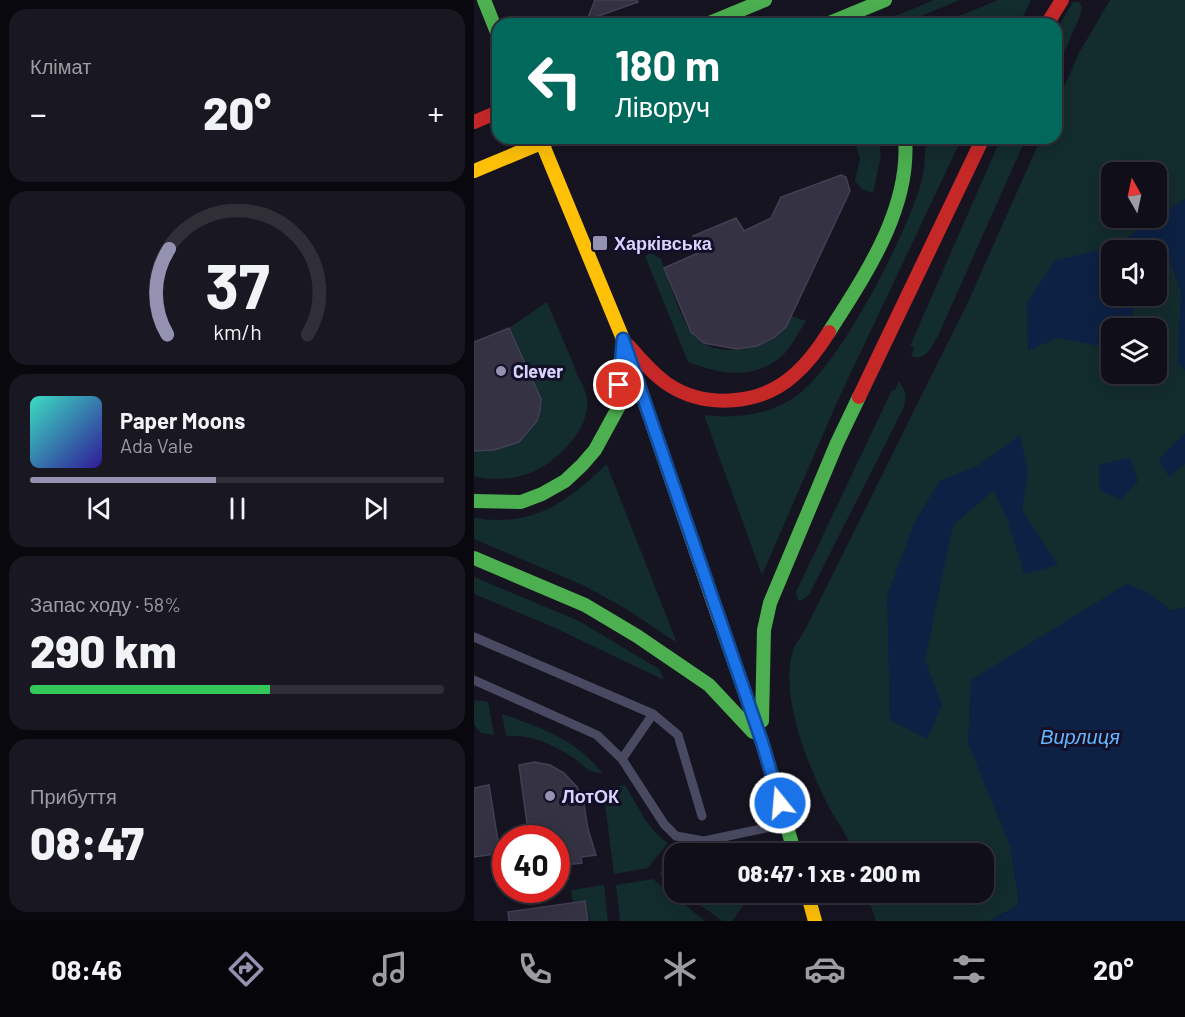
<!DOCTYPE html>
<html lang="uk">
<head>
<meta charset="utf-8">
<style>
	:root { --surface:#100f19; --page:#191822; --text:#f1f3f6; --muted:#9c9ca2; --line:#302f38; --accent:#9591b1 }
	body { margin:0; font-family:Barlow,sans-serif; background:var(--page); color:var(--text); height:100vh; display:flex; flex-direction:column; font-size:22px; white-space:nowrap }
	* { box-sizing:border-box; margin:0 }
	p { font-size:20px; color:var(--muted) }
	.icon { flex:none; width:33px; height:33px; fill:none; stroke:currentColor; stroke-width:2; stroke-linecap:round; stroke-linejoin:round }
	.map { position:relative; flex:1; overflow:hidden }
	.details { display:flex; flex-direction:column; gap:9px; padding:9px; background:#09080e; width:474px }
	.details>* { flex:none }
	.guide { position:absolute; left:18px; top:18px; width:570px; height:126px; border-radius:18px; box-shadow:0 6px 24px #0002,0 0 0 2px var(--line); background:#00695c; color:#fff; overflow:hidden }
	.needle { width:39px; rotate:351deg }
	.controls { position:absolute; left:627px; top:162px; display:grid; gap:12px }
	.controls a { display:grid; place-items:center; width:66px; height:66px; border-radius:12px; background:var(--surface); box-shadow:0 6px 24px #0002,0 0 0 2px var(--line); font-size:30px }
	.speed { position:absolute; left:18px; top:825px; display:flex; gap:12px; font-size:30px; font-weight:700; text-align:center }
	.speed>* { display:grid; place-content:center; width:78px; height:78px; border-radius:50%; background:var(--surface); box-shadow:0 6px 24px #0002,0 0 0 2px var(--line); line-height:1 }
	.speed .limit { border:9px solid #d22; background:#fff; color:#111 }
	.pin { position:absolute; display:grid; place-items:center; width:51px; height:51px; color:#fff; margin:-26px; border:3px solid #fff; border-radius:50%; box-shadow:0 2px 6px #0007 }
	.me { position:absolute; width:66px; margin:-33px; rotate:343deg; stroke-linejoin:round; filter:drop-shadow(0 0 4px #0008) }
	.turn { display:flex; align-items:center; gap:21px; height:126px; padding:0 24px; font-size:27px }
	.turn .icon { width:78px; height:78px; stroke-width:2.5 }
	.turn b { display:block; font-size:42px; line-height:51px }
	.big { font-size:45px; font-weight:800; line-height:1.1 }
	.details .card { flex:1; display:flex; flex-direction:column; justify-content:center; gap:9px; min-width:0; padding:0 21px; border-radius:18px; background:var(--page) }
	.details .dial { align-items:center; gap:0 }
	.dial svg { height:156px; overflow:visible; fill:none; stroke:var(--line); stroke-width:7; stroke-linecap:round; text-anchor:middle }
	.dial text { fill:var(--text); stroke:none }
	.song { display:flex; align-items:center; gap:18px }
	.cover { width:72px; height:72px; border-radius:9px; background:linear-gradient(135deg,hsl(170 70% 55%),hsl(250 70% 35%)) }
	.played { height:6px; border-radius:3px; background:linear-gradient(90deg,var(--accent) 45%,var(--line) 45%) }
	.keys { display:flex; justify-content:space-around; direction:ltr }
	.heat { display:flex; justify-content:space-between; align-items:center; font-size:33px; direction:ltr }
	.charge { height:9px; border-radius:4px; background:linear-gradient(90deg,#34c759 58%,var(--line) 0) }
	.trip { position:absolute; left:190px; top:843px; width:330px; height:60px; border-radius:18px; background:var(--surface); box-shadow:0 6px 24px #0002,0 0 0 2px var(--line); font-weight:800; line-height:60px; text-align:center }
	.tab-bar { display:flex; height:96px; justify-content:space-around; align-items:center; background:#06060a; color:var(--muted) }
	.tab-bar .icon { width:42px; height:42px }
	.tab-bar .selected { color:var(--accent) }
	.tab-bar b { font-size:27px; color:var(--text) }
	main { display:flex; flex:1; min-height:0 }
	.map>svg:first-child { display:block }
	.green { fill:#132c2d; fill-rule:evenodd }
	.water { fill:#0d2144 }
	.building { fill:#343243; stroke:#433f54; stroke-width:1.5 }
	.lines { fill:none; stroke-linecap:round; stroke-linejoin:round }
	.lane { stroke:#4a4962; stroke-width:9 }
	.fast { stroke:#4caf50; stroke-width:14 }
	.slow { stroke:#ffc107; stroke-width:14 }
	.jam { stroke:#c62828; stroke-width:14 }
	.route-casing { stroke:#114b97; stroke-width:15 }
	.route { stroke:#1a73e8; stroke-width:10 }
	.poi-dot { fill:#9591b1; stroke:#130f26; stroke-width:2 }
	.labels { text-anchor:middle; dominant-baseline:central; stroke-width:6; stroke-linejoin:round; paint-order:stroke }
	.poi-label { font-size:18px; font-weight:bold; fill:#d9d4ff; stroke:#130f26; text-anchor:start }
	.water-label { font-size:20px; font-style:italic; fill:#62b6ff; stroke:#130f26 }
</style>
</head>
<body>
<main>
<section class="details">
<div class="card"><p>Клімат</p>
<div class="heat"><a>−</a><b class="big">20°</b><a>+</a></div>
</div>
<div class="card dial"><svg viewBox="0 0 100 80">
<path d="M14 69A42 42 0 1 1 86 69"/>
<path d="M14 69A42 42 0 0 1 15 25" stroke="#9591b1"/>
<text x="50" y="56" font-size="32" font-weight="700">37</text>
<text x="50" y="72" font-size="11">km/h</text>
</svg></div>
<div class="card">
<div class="song"><i class="cover"></i><div><b>Paper Moons</b><p>Ada Vale</p></div></div>
<div class="played"></div>
<div class="keys"><svg class="icon" aria-label="previous" viewBox="0 0 24 24"><path d="M18 5L8 12l10 7zM5 5v14"/></svg><svg class="icon" aria-label="pause" viewBox="0 0 24 24"><path d="M8 5v14M16 5v14"/></svg><svg class="icon" aria-label="next" viewBox="0 0 24 24"><path d="M6 5l10 7-10 7zM19 5v14"/></svg></div>
</div>
<div class="card"><p>Запас ходу · 58%</p><b class="big">290 km</b><div class="charge"></div></div>
<div class="card"><p>Прибуття</p><b class="big">08:47</b></div>
</section>
<div class="map">
<svg width="711" height="921" viewBox="0 0 711 921">
	<rect width="100%" height="100%" fill="#161421"/>
	<path class="green" d="M460,0h26l-58,24h-26z
		M524,0h33l-12,24h-79z
		M636,0h75v607l-14,4 -14,-11 -147,220 9,85 -29,16h-114l-10,-28 118,-1v-38l-130,-1c-5,-15 -16,-30 -24,-44 -21,-40 -54,-120 -35,-163 4,-7 9,-14 12,-20l161,-324 73,-164h15v-33l23,-52zM638,172h44v46h-44zM638,250h44v46h-44zM638,328h44v46h-44z
		M599,2h6l3,5 -2,9 -24,55v-40z
		M379,138h25l3,17 -8,38 -11,-4 -7,-8 5,-23z
		M452,138h36l-124,262 -76,175 -58,-160c31,4 64,0 91,-18 43,-28 112,-163 126,-214 4,-14 4,-30 5,-45z
		M527,138h25l-88,198c-7,11 -12,26 -27,20l3,-8 -4,-2z
		M177,253l10,6c5,15 21,62 30,73 25,33 84,16 100,-16l15,5c-7,10 -13,23 -21,32 -28,28 -63,22 -97,9l-43,-106z
		M73,302c10,24 21,48 30,72 4,8 9,17 10,25 4,32 -35,68 -63,76 -16,5 -34,5 -50,1v-134l35,-14z
		M425,381c7,11 8,16 4,28l-94,186 -7,5 -4,1 -2,-9 96,-202h3z
		M133,464v1l70,178 -49,-33 -43,-24 -111,-47v-21c61,9 91,-15 133,-54z
		M0,577l105,44 80,48 5,11 -111,-53 -79,-33z
		M0,700l14,2 6,33 -13,-2 -7,-8z
		M28,714c38,13 75,26 100,59 -14,1 -21,-11 -33,-18 -19,-12 -40,-21 -63,-19z
		M151,785c12,19 23,46 43,58l-20,25 -34,6 -11,-85z
		M269,845l2,8 -70,1v32l-16,-12 17,-25c23,4 44,-1 67,-4z
		M179,879l52,42h-85l-4,-36z
		M130,885l4,36h-18l-4,-18h-13l-2,-13z
		M210,893h68l-20,28h-10z"/>
	<path class="water" d="M711,199v172l-7,-8 3,-70 -15,-45 -9,7 -1,-5h-44v46h24l-3,20 -8,12h-13l-1,20 -54,-10 -29,13 -1,-48 28,-42 59,-15z
		M711,433v31l-16,13 -10,-18z
		M546,435l8,36 -6,39 36,55 -34,9 -17,-55 -13,-29 -41,35 -28,135 17,45 -15,34 -37,-19 -3,-124 28,-75 25,-40 39,-16z
		M656,457l8,24 -17,19 -21,-10 -1,-25z
		M652,584l23,9 22,18 14,-4v314h-195l29,-17 -9,-58 -42,-103 3,-63z"/>
	<path class="building" d="M121,0h42l1,2 -51,18z
		M367,175l5,2 4,14 -64,136 -11,10 -18,9 -21,3 -32,-6 -13,-11 -27,-64 34,-15 -5,-17 43,-18 8,13 27,-13 10,-21z
		M35,328l32,71 -1,11 -3,11 -18,21 -25,8 -20,1v-109z
		M61,762l15,3 14,8 13,14 6,12 5,30 8,26 -15,2 1,6 -26,3v-28h-27l-10,-73z
		M15,785l11,68 -26,4v-69z
		M111,901l3,20h-79l-1,-9z"/>
	<g class="lines">
		<path class="lane" d="M0,637l179,77 -31,45
			M0,680l123,55 25,24 42,65 12,12 28,5 81,-17
			M179,714l25,21 24,81"/>
		<path class="fast" d="M10,0l14,35
			M233,24l58,-24
			M353,24l58,-24
			M355,332c36,-57 82,-123 76,-194
			M0,501l47,1 21,-8 23,-13 17,-16 13,-15 23,-42 4,-57
			M0,558l111,47 52,31 72,49 44,47
			M245,619l43,123 33,112
			M288,721l2,-91 6,-27 67,-160 22,-46"/>
		<path class="slow" d="M66,138l83,201 96,280
			M0,171l79,-33
			M333,892l8,29"/>
		<path class="jam" d="M573,24l15,-24
			M0,122l24,-10
			M155,346c12,14 25,29 40,39 37,24 92,20 125,-10 14,-12 25,-27 35,-43
			M385,397l124,-259"/>
	</g>
	<g class="lines">
		<g class="route-casing">
			<path id="route" d="M145,385l4,-46 139,403 18,61"/>
		</g>
		<use href="#route" class="route"/>
	</g>
	<g class="poi-dot">
		<rect x="118" y="235" width="16" height="16" rx="3"/>
		<circle cx="27" cy="371" r="6"/>
		<circle cx="76" cy="796" r="6"/>
	</g>
	<g class="labels">
		<g class="poi-label">
			<text x="140" y="243">Харківська</text>
			<text x="39" y="371">Clever</text>
			<text x="88" y="796">ЛотОК</text>
		</g>
		<g class="water-label">
			<text x="606" y="736">Вирлиця</text>
		</g>
	</g>
</svg>
<div class="controls">
<a><svg class="needle" viewBox="-14 -14 28 28"><path d="M0-13l5 13h-10z" fill="#e53935"/><path d="M0 13l5-13h-10z" fill="#9c9ca2"/></svg></a>
<a><svg class="icon" aria-label="sound" viewBox="0 0 24 24"><path d="M4 9h4l5-4v14l-5-4H4zM17 9q2 3 0 6"/></svg></a>
<a><svg class="icon" aria-label="layers" viewBox="0 0 24 24"><path d="M12 4l9 5-9 5-9-5zM3 14l9 5 9-5"/></svg></a>
</div>
<div class="speed"><div class="limit">40</div></div>
<div class="pin" style="left:145px;top:385px;background:#d93025"><svg class="icon" aria-label="arrive" viewBox="0 0 24 24"><path d="M6 21V4h12l-3 4 3 4H6"/></svg></div>
<svg class="me" style="left:306px;top:803px" viewBox="-20 -20 40 40"><circle r="17" fill="#1a73e8" stroke="#fff" stroke-width="3"/><path d="M0-11L8 9 0 5-8 9z" fill="#fff"/></svg>
<div class="trip">08:47 · 1 хв · 200 m</div>
<div class="guide">
<div class="turn"><svg class="icon" aria-label="left" viewBox="0 0 24 24"><path d="M17 20v-9H6M10 6l-5 5 5 5"/></svg><div><b>180 m</b>Ліворуч</div></div>
</div>
</div>
</main>
<nav class="tab-bar">
<b>08:46</b>
<svg class="icon selected" aria-label="directions" viewBox="0 0 24 24"><path d="M12 3l9 9-9 9-9-9zM9 14v-3h6M13 9l2 2-2 2"/></svg>
<svg class="icon" aria-label="music" viewBox="0 0 24 24"><path d="M9 18V5l10-2v13"/><circle cx="6" cy="18" r="3"/><circle cx="16" cy="16" r="3"/></svg>
<svg class="icon" aria-label="phone" viewBox="0 0 24 24"><path d="M5 4h4l2 5-3 2q2 4 5 5l2-3 5 2v4C11 20 4 13 5 4z"/></svg>
<svg class="icon" aria-label="climate" viewBox="0 0 24 24"><path d="M12 3v18M4 7l16 10M4 17L20 7"/></svg>
<svg class="icon" aria-label="car" viewBox="0 0 24 24"><path d="M5 17H2v-5l4-1 3-4h7l3 4 3 1v5h-3M9 17h6M6 11h13"/><circle cx="7" cy="17" r="2"/><circle cx="17" cy="17" r="2"/></svg>
<svg class="icon" aria-label="filters" viewBox="0 0 24 24"><path d="M4 7h16M4 17h16"/><circle cx="9" cy="7" r="2"/><circle cx="15" cy="17" r="2"/></svg>
<b>20°</b>
</nav>
</body>
</html>
